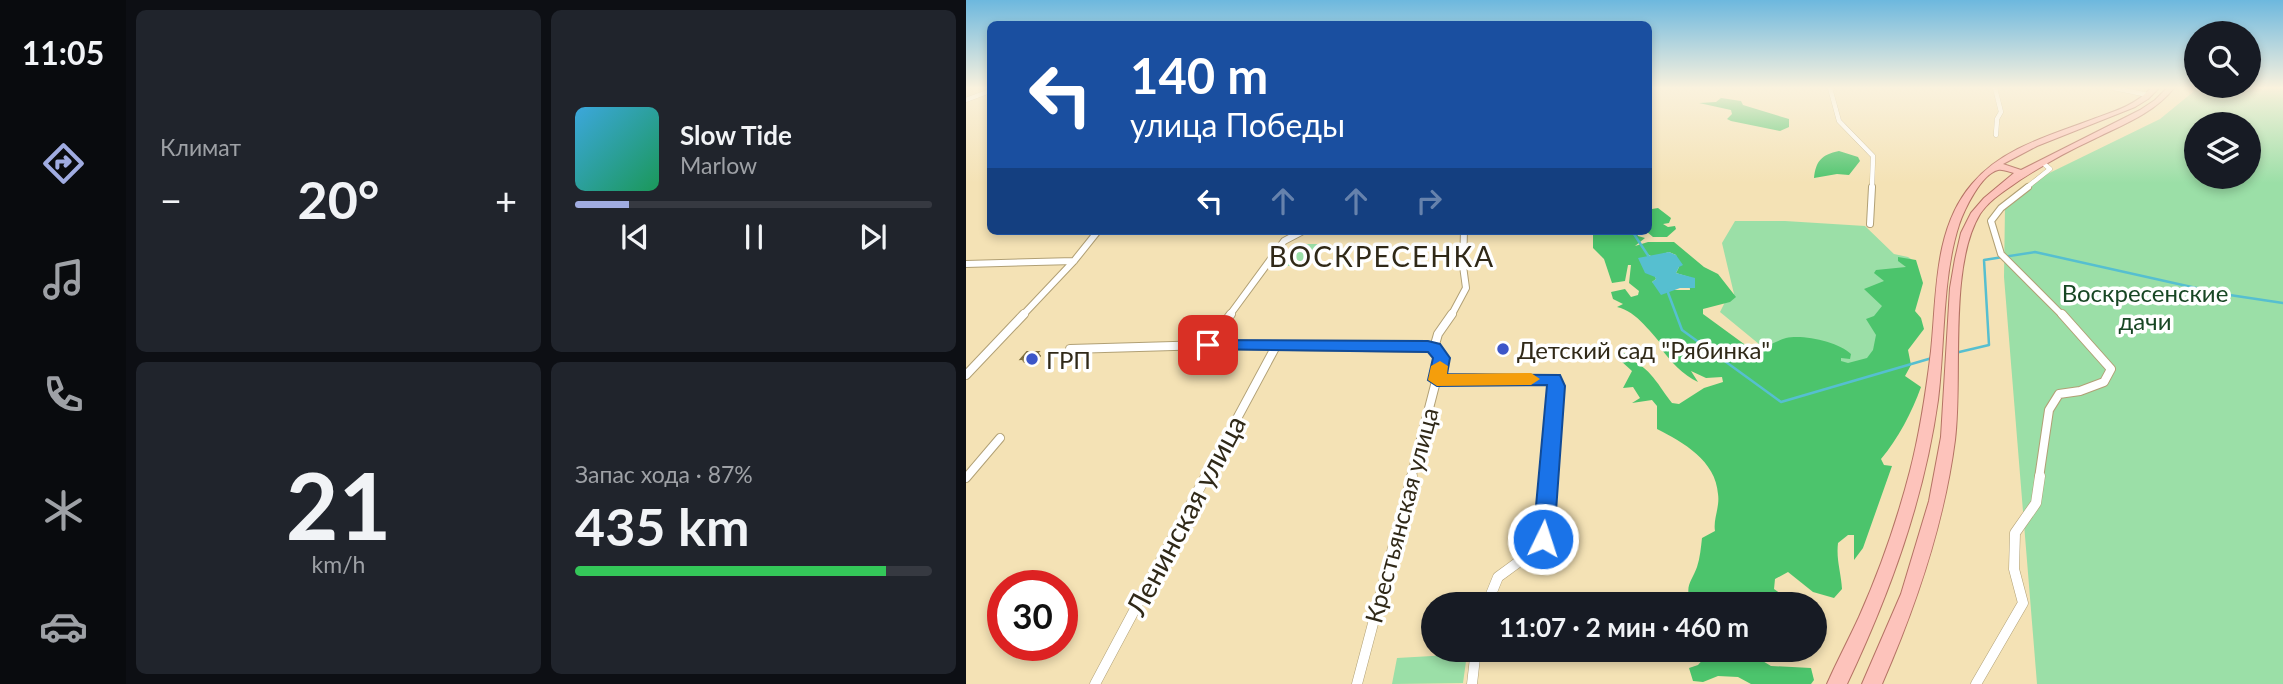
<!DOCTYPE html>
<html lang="ru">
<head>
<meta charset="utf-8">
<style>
	:root { --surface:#171b24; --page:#20242c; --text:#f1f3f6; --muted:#9ea1a6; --line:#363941; --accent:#a0ace1 }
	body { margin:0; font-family:Lato,sans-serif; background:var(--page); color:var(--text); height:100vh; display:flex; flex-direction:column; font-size:26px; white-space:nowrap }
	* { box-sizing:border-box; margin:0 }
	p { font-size:23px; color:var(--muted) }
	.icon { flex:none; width:38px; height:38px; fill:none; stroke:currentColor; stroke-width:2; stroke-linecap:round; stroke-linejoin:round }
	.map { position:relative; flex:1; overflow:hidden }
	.drawer { display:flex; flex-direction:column; gap:10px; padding:10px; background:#0d0f14; width:840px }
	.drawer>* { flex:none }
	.banner { position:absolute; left:21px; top:21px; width:665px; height:214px; border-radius:10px; box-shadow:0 4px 10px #0003; background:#1a4fa0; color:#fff; overflow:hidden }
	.buttons { position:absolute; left:1218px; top:21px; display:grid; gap:14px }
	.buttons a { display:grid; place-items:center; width:77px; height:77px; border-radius:50%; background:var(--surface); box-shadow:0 4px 10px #0003; font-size:35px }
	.speed { position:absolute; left:21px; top:570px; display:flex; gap:14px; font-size:35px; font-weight:700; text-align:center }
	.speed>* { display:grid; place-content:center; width:91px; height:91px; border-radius:50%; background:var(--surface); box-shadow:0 4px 10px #0003; line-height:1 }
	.speed .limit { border:10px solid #d22; background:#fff; color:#111 }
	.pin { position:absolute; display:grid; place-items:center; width:60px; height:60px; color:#fff; margin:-30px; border-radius:14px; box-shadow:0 4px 10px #0006 }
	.me { position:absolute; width:77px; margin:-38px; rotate:4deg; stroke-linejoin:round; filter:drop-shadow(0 0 5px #0008) }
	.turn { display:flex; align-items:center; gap:24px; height:147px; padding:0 28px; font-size:32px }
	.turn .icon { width:91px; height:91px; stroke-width:2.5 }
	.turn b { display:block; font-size:49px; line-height:60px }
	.lanes { display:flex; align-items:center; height:66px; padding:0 28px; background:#0003; justify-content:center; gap:35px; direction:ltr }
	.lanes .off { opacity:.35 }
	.big { font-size:52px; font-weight:700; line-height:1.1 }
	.drawer .card { flex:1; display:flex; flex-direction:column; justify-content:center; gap:10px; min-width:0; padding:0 24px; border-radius:10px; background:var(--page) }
	.drawer .dial { align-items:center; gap:0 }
	.dial b { font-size:91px; line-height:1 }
	.song { display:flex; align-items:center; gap:21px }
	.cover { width:84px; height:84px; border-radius:10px; background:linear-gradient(135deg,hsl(200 70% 55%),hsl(150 70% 35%)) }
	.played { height:7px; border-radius:4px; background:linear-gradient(90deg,var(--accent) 15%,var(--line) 15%) }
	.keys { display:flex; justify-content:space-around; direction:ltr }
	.heat { display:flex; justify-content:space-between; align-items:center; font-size:38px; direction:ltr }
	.charge { height:10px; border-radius:5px; background:linear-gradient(90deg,#34c759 87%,var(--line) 0) }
	.drawer .tiles { flex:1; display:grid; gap:10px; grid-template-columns:repeat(2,1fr) }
	.trip { position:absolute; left:455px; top:592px; width:406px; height:70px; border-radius:35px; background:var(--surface); box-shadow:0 4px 10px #0003; font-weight:700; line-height:70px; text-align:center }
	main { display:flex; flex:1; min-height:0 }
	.dock { display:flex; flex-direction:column; width:126px; justify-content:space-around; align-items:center; background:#090b0e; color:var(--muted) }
	.dock .icon { width:49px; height:49px }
	.dock .active { color:var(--accent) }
	.dock b { font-size:32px; color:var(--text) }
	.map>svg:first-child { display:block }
	.green { fill:#9bdfa7; fill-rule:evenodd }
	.forest { fill:#4cc46c; fill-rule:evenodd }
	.water { fill:#56bfd0 }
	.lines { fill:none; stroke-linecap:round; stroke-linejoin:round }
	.stream { stroke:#56bfd0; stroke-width:2.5 }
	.street-far3-casing { stroke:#b1a075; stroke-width:5 }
	.street-far2-casing { stroke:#b1a075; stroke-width:8 }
	.street-far1-casing { stroke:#b1a075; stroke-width:10 }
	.street-casing { stroke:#b1a075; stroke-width:11 }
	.primary-casing { stroke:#b47364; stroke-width:2 }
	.street-far3 { stroke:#fff; stroke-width:4.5 }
	.street-far2 { stroke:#fff; stroke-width:6 }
	.street-far1 { stroke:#fff; stroke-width:8 }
	.street { stroke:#fff; stroke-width:10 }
	.primary { fill:#fdc3bb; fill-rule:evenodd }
	.wall { fill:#a08f61 }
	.shaded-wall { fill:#7e6e3f }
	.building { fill:#4c3c0d; stroke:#7e6e3f; stroke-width:2 }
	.route { fill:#1a73e8; stroke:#114b97; stroke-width:2 }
	.slow { fill:#f59e0b }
	.poi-dot { fill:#3c56c8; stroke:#fff; stroke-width:2.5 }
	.labels { text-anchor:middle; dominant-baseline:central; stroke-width:7; stroke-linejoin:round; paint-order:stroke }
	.park-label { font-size:24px; fill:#184724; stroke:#fff }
	.poi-label { font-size:24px; fill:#302918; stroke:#fff; text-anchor:start }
	.street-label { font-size:24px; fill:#302918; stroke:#fff }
	.quarter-label { font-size:28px; letter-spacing:2px; fill:#302918; stroke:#fff }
	.near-street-label { font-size:28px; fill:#302918; stroke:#fff }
</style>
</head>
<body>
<main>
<nav class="dock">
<b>11:05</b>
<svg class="icon active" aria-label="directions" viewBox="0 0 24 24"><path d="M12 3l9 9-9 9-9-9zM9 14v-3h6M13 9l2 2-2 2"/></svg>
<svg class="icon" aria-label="music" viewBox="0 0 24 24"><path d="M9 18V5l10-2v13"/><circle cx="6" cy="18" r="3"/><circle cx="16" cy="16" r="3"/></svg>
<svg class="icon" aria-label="phone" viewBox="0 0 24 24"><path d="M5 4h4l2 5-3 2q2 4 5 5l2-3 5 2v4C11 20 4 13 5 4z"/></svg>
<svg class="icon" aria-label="climate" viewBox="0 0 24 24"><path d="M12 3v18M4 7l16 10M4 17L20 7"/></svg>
<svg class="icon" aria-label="car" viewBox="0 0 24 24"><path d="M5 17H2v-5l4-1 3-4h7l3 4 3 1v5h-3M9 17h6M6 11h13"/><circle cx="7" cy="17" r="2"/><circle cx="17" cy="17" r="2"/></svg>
</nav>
<section class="drawer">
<div class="tiles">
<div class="card"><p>Климат</p>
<div class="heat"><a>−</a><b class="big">20°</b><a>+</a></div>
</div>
<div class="card">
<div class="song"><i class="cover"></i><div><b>Slow Tide</b><p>Marlow</p></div></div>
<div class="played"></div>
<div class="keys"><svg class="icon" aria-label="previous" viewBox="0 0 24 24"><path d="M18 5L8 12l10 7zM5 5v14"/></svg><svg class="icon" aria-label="pause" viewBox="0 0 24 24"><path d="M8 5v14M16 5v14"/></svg><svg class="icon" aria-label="next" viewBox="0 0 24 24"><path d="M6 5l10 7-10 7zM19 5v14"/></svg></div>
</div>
<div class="card dial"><b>21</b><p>km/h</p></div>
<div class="card"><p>Запас хода · 87%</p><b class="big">435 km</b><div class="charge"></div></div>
</div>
</section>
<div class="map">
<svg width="1317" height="684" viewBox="0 0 1317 684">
	<rect width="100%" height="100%" fill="#f4e2b5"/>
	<path class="green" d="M1228,88h89v596h-246l-33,-407 1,-70 22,-23 133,-65 33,-27zM1230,124h53v53h-53z
		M769,221h50l80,5 29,28 14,3 6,4 -32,97 -28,16 -89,-25 -45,-37 6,-12 8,-6 -12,-51z
		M332,244h20l-14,22h-21z
		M501,654l-4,29 -71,1 5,-26z"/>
	<path class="forest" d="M755,98l20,3 2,4 46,14v8l-9,4 -49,-10 -4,-2 5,-5 -1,-4 -32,-7 17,-1z
		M873,151l19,6 2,4 -11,14 -12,-1 -23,4c2,-17 7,-23 25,-27z
		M683,205l3,4 6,-1 13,10 -2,5 -6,1 5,3 7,-1 1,3 -9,8h-14l-6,-5z
		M627,231h43l2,5 7,2 -10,8 13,-4h26l30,25 14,7 18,23 -6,5 -27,7v5l52,38c9,-4 21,-11 31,-14 17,-4 53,4 65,16l-1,5 -9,-1v3l7,2 19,-5 6,-8 3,-15 -10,-16 8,-3 8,-10 -18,-17 20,-8 -10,-8 2,-3 30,-3 -8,-6v-4l18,3 7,23 -8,28 6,7 3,11 -16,21 3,15 -6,11 16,11c-9,25 -23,52 -40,72l3,6 8,1 -29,82 -9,12v-25h-6l-10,8c-2,17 3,29 4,46l-8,9 -21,-6 -25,-20 -13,7 -1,10 11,8 -13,7h-78c-12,-15 -2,-23 3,-37 3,-9 4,-20 5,-29l13,-7c-2,-12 5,-24 3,-37 -2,-33 -35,-52 -61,-65v-23l-5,-6 -20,3 8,-5 -7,-11 -10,1 9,-17 -11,-10 1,-9 7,3v5c20,5 31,28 43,43l7,1 25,-16 19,-6 -1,-5 -16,1 -15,-7 7,11c-14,-6 -29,-22 -38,-35l6,2c-14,-14 -29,-38 -49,-42l6,-3 -10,-5 -2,-7 14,-3 6,8 7,-2 1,-4 -10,-8 2,-18h-3l-3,16 -13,2 -8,-24 -11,-11zM703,252l7,3 3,12 -3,6 13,4 1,13h-18l-20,-8 4,-3 -9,-25 6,3z
		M740,656l50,1 15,9 40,2 3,12 -3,4h-60l-13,-7 -20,-1 -15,6 -10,-1 -4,-13 9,-3z"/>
	<path class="water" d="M703,252l7,3 7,10 -4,2 -3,6 19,5v10h-15l-19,7 -9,-13 4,-3 -1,-2 -10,-4 -7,-15z"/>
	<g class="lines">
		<path class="stream" d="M666,231l17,26
			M701,290l15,40 99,72 151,-44
			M989,353l34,-8 -5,-85 51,-8 188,42 60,9"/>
		<g class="street-far3-casing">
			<path id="street-far3" d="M864,88l9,33 34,35 -1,32
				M1029,88l6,24 -4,7 -1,16
				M1148,88l34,7
				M0,100l24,-9
				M1060,188l24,-19 -7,-6"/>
		</g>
		<g class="street-far2-casing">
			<path id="street-far2" d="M1062,187l-27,21 -10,13 10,33 62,62
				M904,224l2,-37
				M0,264l108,-3
				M56,316l52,-55 24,-30
				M263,316l55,-75 19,-10
				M485,316l15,-28 -3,-22 1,-35"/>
		</g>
		<g class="street-far1-casing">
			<path id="street-far1" d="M242,345l23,-31
				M104,349l138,-4 226,3
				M0,375l58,-61
				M471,380l117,-1 2,7 -8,92
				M0,478l34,-40
				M239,478l71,-132
				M445,478l31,-120 -8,-10 4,-14 14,-20
				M1073,478l10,-68 10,-16 21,-3 24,-9 7,-13 -49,-55"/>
		</g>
		<g class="street-casing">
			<path id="street" d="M521,604l11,-27 45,-33 6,-68
				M129,684l111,-208
				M391,684l55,-208
				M506,684l4,-35
				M1010,684l47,-81 -9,-34 1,-36 21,-30 4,-27"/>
		</g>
		<g class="primary-casing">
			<path id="primary" d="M1185,88h8l-11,11 -13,8 -98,39 -34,18 18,6 119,-60 15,-10 12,-12h7c-21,26 -52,37 -80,51 -26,12 -51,26 -74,41 -14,10 -30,19 -40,34 -32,53 -17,164 -25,226 -11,85 -39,166 -73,244h-20l39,-90 28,-93 12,-64 9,-149 5,-29 6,-26 10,-20 13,-15 30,-25c-6,-1 -10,-4 -16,-3 -17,4 -34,40 -39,55 -17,52 -14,120 -21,175 -14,100 -48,193 -91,284h-20c10,-23 22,-45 32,-67 21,-47 38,-96 51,-146 10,-39 16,-79 21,-120 6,-55 2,-122 41,-167 31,-37 80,-49 124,-66 20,-7 41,-14 55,-30z"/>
		</g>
		<use href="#street-far3" class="street-far3"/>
		<use href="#street-far2" class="street-far2"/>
		<use href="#street-far1" class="street-far1"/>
		<use href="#street" class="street"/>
		<use href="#primary" class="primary"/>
	</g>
	<path class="wall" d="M72,352l3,4 -7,7h-10l-3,-4z"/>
	<path class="shaded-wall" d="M72,352l3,4 -7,7 -3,-5z"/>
	<path class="building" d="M61,352h11l-7,6 -10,1z"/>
	<linearGradient id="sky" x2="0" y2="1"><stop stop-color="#6db8de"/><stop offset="0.48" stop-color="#faf2de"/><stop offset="1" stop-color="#faf2de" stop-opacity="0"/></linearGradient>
	<rect width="1317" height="183" fill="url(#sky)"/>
	<path class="route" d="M242,340l220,1 12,3 10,14 -3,16 113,1 5,11 -11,153 -3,7 -8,2 -7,-2 -3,-7 14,-154 -110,1 -9,-6 5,-22 -5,-6 -226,-3 -2,-4z"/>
	<path class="slow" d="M474,361l8,5 -1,8 84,-1 9,6 -9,6 -94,1 -9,-6 3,-14z"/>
	<g class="poi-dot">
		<circle cx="537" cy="349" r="7"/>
		<circle cx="66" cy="359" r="7"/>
	</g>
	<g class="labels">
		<g class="park-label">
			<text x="1179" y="292">Воскресенские<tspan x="1179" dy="28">дачи</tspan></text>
		</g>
		<g class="poi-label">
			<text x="551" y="349">Детский сад "Рябинка"</text>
			<text x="80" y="359">ГРП</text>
		</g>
		<g class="street-label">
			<text transform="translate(435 515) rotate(-75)">Крестьянская улица</text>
		</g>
		<g class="quarter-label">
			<text x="416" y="256">ВОСКРЕСЕНКА</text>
		</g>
		<g class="near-street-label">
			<text transform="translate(219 515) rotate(-62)">Ленинская улица</text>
		</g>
	</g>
</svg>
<div class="buttons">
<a><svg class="icon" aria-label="search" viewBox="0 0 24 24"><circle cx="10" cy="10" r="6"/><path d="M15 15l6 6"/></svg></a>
<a><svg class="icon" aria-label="layers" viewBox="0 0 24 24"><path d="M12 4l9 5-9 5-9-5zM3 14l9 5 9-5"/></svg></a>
</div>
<div class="speed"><div class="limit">30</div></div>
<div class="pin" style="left:242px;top:345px;background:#d93025"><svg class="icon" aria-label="arrive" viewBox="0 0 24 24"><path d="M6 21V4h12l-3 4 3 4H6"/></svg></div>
<svg class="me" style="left:577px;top:539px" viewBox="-20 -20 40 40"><circle r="17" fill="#1a73e8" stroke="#fff" stroke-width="3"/><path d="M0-11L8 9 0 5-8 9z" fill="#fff"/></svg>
<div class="trip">11:07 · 2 мин · 460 m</div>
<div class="banner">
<div class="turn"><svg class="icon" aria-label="left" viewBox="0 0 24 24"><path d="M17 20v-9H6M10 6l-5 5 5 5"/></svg><div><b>140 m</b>улица Победы</div></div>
<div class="lanes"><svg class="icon" aria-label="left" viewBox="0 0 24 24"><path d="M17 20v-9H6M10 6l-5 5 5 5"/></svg><svg class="icon off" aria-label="ahead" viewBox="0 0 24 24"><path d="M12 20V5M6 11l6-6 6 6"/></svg><svg class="icon off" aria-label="ahead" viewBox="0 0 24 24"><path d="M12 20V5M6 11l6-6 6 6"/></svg><svg class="icon off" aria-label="right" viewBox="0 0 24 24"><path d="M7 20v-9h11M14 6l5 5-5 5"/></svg></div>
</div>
</div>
</main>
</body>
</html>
